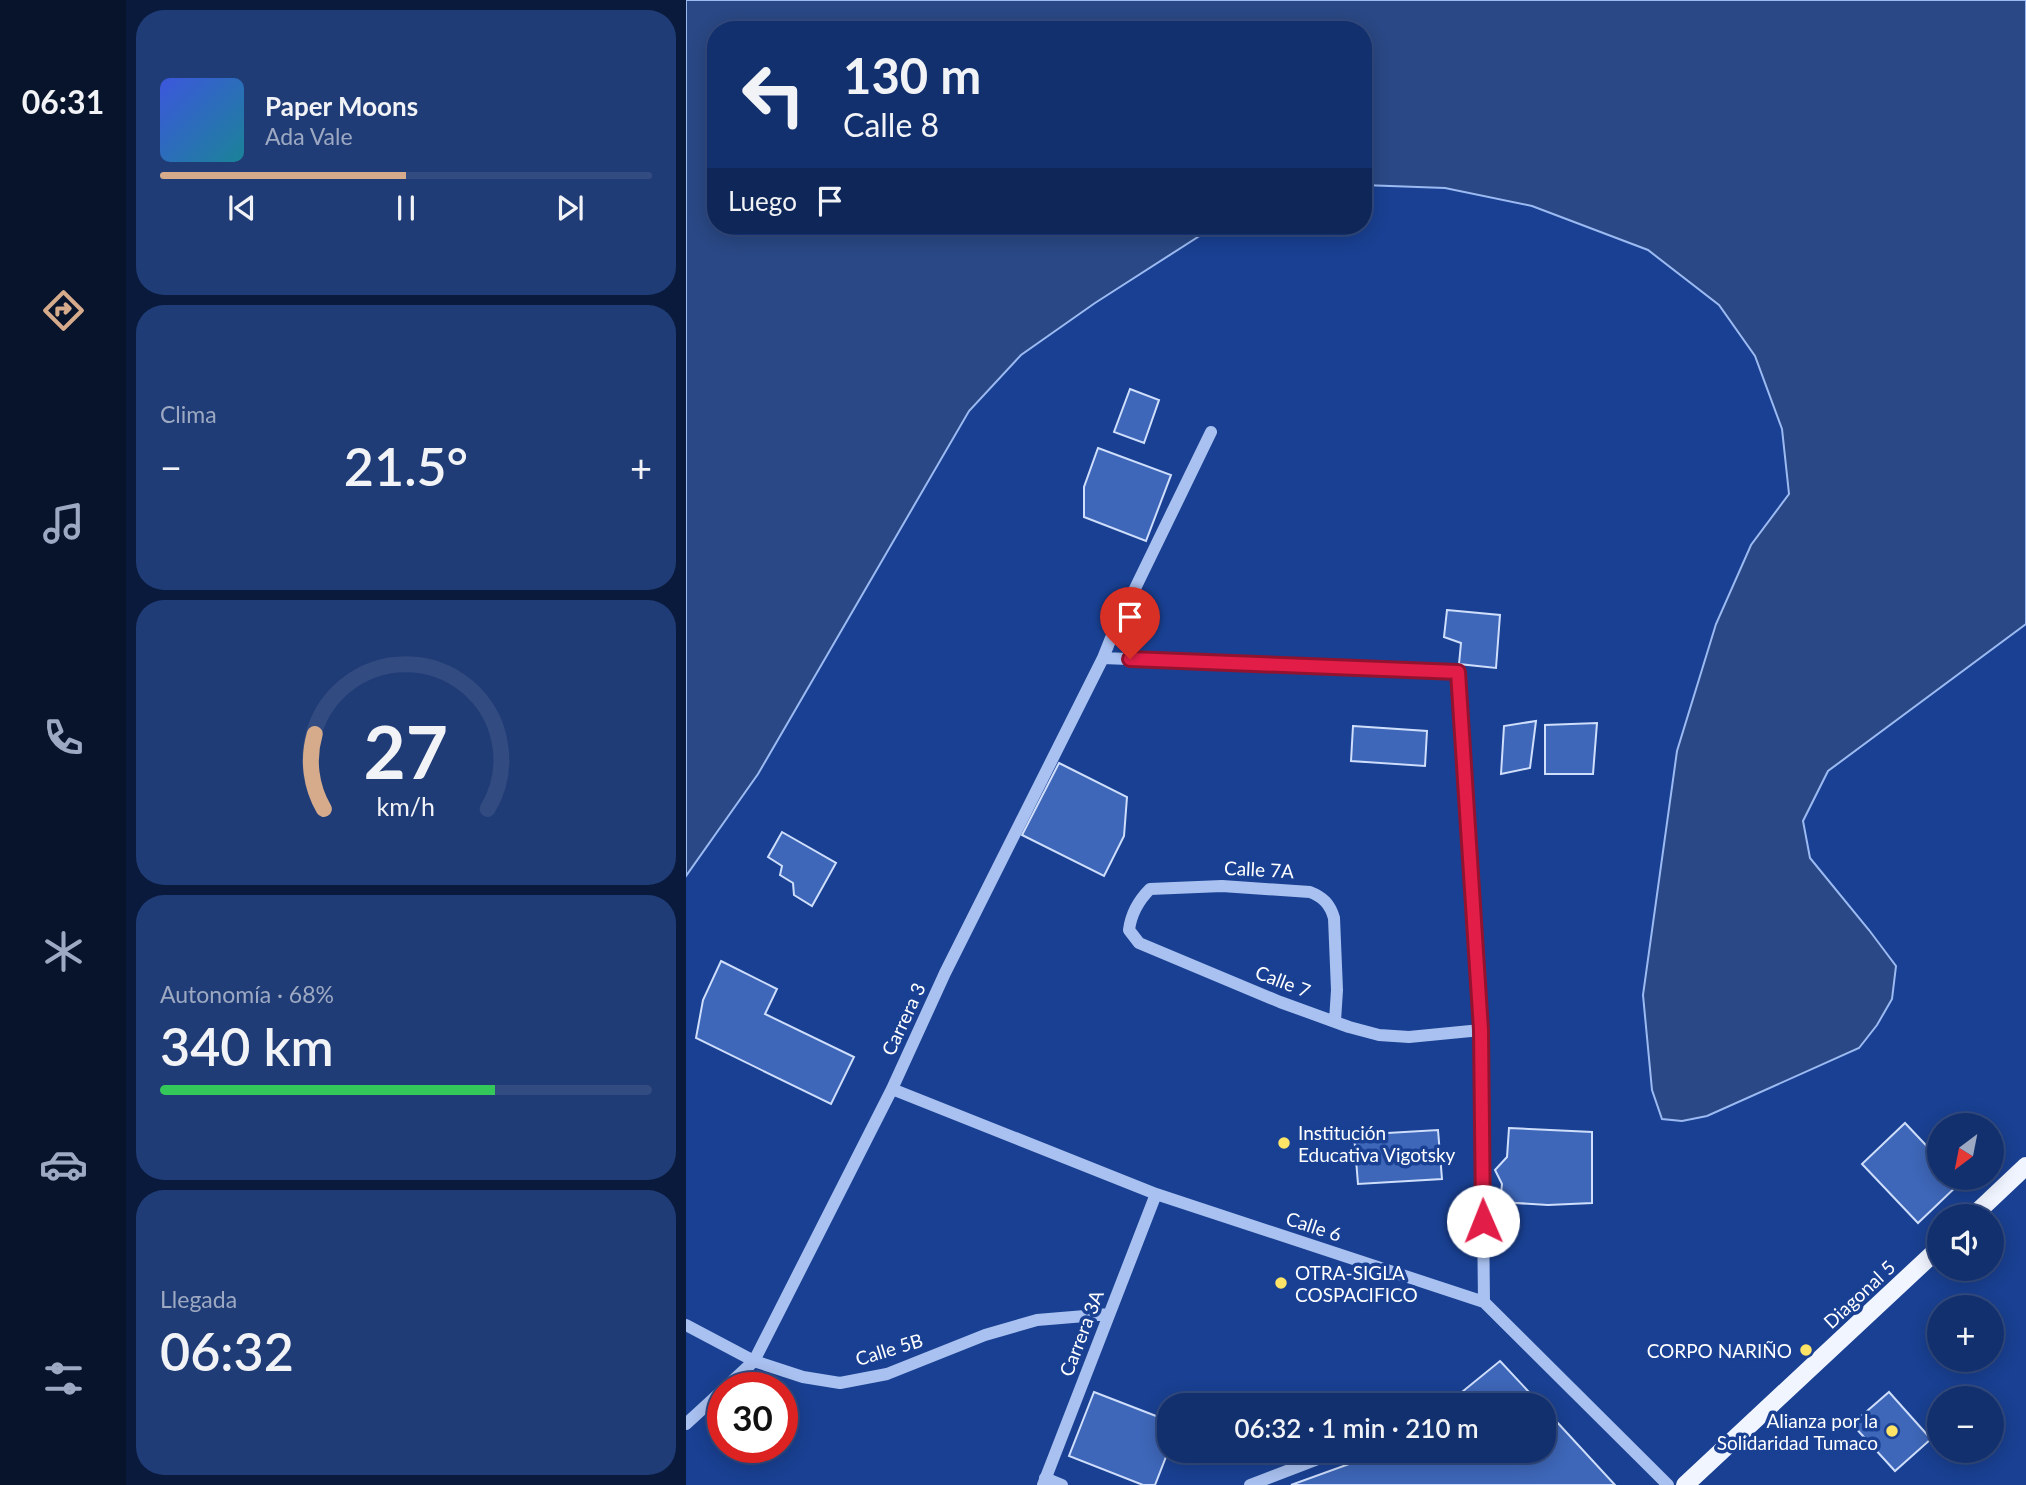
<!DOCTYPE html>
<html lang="es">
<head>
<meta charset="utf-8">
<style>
	:root { --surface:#13306e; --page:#203c76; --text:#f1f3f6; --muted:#9da9c2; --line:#324b81; --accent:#d6ab8b }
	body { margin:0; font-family:Lato,sans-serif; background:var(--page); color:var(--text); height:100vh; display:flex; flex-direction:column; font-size:26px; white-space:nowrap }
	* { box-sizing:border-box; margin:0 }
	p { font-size:23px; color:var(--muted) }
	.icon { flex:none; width:38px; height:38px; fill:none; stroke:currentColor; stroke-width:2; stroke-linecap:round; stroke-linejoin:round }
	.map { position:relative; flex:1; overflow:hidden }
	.details { display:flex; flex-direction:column; gap:10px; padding:10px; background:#0a1a3c; width:560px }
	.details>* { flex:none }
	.guide { position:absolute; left:21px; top:21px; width:665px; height:214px; border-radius:28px; box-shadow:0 4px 18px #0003,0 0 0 2px var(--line); background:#13306e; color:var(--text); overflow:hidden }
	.needle { width:46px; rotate:212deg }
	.fabs { position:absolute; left:1241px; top:1113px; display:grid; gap:14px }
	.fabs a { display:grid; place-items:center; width:77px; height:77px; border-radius:50%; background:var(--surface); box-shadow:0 4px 18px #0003,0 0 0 2px var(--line); font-size:35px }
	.speed { position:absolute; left:21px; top:1372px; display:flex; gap:14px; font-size:35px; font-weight:700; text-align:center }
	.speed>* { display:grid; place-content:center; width:91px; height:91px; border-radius:50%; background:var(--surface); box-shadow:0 4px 18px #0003,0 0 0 2px var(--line); line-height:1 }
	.speed .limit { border:10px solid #d22; background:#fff; color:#111 }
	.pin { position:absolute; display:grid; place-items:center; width:60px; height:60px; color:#fff; margin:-72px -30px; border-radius:50% 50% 50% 0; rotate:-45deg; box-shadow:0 0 7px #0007 }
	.pin .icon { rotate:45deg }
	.me { position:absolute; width:77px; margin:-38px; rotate:359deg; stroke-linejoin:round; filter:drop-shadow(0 0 5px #0008) }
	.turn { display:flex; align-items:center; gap:24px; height:147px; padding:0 21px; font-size:32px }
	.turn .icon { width:91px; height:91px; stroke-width:2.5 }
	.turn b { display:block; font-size:49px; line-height:60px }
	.then { display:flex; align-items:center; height:66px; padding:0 21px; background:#0003; gap:14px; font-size:26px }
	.big { font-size:52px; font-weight:600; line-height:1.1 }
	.details .widget { flex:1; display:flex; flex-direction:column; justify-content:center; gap:10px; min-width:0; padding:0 24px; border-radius:28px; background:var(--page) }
	.details .dial { align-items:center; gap:0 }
	.dial svg { height:182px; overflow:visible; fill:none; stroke:var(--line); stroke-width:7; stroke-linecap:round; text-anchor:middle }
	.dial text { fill:var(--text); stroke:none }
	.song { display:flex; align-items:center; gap:21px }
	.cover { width:84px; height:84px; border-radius:10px; background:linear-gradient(135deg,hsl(230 70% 55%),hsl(190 70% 35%)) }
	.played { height:7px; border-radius:4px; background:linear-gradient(90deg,var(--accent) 50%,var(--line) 50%) }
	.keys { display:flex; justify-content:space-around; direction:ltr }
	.heat { display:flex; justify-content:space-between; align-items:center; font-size:38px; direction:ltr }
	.charge { height:10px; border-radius:5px; background:linear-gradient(90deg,#34c759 68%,var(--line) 0) }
	.trip { position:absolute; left:471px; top:1393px; width:399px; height:70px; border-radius:28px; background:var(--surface); box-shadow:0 4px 18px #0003,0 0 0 2px var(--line); font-weight:600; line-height:70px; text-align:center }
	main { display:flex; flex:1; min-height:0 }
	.tab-bar { display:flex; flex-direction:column; width:126px; justify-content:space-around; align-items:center; background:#08132c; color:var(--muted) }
	.tab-bar .icon { width:49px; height:49px }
	.tab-bar .current { color:var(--accent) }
	.tab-bar b { font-size:32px; color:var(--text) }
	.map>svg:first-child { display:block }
	.water { fill:#2a4885; stroke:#9cbaf2; stroke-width:2 }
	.building { fill:#3e67b9; stroke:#cfdefb; stroke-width:2 }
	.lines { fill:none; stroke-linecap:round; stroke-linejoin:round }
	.minor { stroke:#a9c1f0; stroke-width:12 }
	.major { stroke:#f1f5ff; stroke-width:18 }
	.route-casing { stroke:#92132f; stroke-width:18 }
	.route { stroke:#e11d48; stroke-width:12 }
	.poi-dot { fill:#ffe467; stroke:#194092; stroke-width:2.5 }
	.labels { text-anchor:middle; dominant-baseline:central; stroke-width:7; stroke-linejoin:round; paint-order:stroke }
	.street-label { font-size:19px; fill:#fff; stroke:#194092 }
	.poi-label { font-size:19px; fill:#fff; stroke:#194092; text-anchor:start }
</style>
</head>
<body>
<main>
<nav class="tab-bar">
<b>06:31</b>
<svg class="icon current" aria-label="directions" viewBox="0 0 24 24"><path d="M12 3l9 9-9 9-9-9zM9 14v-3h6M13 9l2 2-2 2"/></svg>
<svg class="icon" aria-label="music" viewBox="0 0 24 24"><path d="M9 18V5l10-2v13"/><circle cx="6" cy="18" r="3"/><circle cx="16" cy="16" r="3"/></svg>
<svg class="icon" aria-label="phone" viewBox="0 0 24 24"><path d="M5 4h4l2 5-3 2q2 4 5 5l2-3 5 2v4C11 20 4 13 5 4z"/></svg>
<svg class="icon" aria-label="climate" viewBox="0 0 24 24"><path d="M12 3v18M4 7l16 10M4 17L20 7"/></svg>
<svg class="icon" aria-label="car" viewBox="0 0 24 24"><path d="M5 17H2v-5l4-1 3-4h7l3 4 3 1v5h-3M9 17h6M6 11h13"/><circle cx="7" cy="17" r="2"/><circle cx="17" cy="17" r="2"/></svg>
<svg class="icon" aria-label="filters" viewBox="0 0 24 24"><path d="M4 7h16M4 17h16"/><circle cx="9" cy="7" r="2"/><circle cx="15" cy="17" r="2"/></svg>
</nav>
<section class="details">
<div class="widget">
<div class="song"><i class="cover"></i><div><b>Paper Moons</b><p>Ada Vale</p></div></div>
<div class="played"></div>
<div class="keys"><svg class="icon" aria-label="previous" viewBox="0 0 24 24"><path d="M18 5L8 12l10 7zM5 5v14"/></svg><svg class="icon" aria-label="pause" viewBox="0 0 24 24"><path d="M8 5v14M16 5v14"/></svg><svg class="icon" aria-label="next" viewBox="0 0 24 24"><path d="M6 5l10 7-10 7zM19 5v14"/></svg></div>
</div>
<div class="widget"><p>Clima</p>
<div class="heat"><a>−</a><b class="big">21.5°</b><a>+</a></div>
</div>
<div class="widget dial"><svg viewBox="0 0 100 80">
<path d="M14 69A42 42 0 1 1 86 69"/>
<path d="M14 69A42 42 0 0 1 10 36" stroke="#d6ab8b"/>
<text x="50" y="56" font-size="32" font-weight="700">27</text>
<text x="50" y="72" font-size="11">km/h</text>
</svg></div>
<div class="widget"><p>Autonomía · 68%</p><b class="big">340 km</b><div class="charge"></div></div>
<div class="widget"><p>Llegada</p><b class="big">06:32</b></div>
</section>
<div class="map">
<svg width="1340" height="1485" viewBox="0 0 1340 1485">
	<rect width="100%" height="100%" fill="#194092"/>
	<path class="water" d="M0,0h1340v624l-198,147 -25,50 7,37 59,72 27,36 -4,33 -15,26 -18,23 -152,68 -25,5 -20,-2 -10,-29 -9,-95 34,-244 39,-127 35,-79 38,-51 -7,-65 -27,-73 -36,-51 -71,-55 -116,-44 -87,-18 -82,-3v-155h-647v196h499l-120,77 -74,52 -52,56 -211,363 -72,102z"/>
	<path class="building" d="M444,389l29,11 -15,43 -30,-11z
		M412,448l73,27 -25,66 -62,-24v-30z
		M761,610l53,5 -4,53 -37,-4 2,-21 -17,-6z
		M850,721l-6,47 -29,6 3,-48z
		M911,723l-4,51h-48v-49z
		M667,726l74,5 -2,35 -74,-5z
		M373,763l68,34 -3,39 -20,40 -82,-41z
		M96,832l54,31 -24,43 -18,-11 -1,-12 -13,-8 2,-9 -14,-9z
		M35,961l56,28 -12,25 89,43 -23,47 -135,-66 7,-38z
		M1219,1123l34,36v19h18l4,4 -43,41 -56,-59z
		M823,1128l83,4v71l-44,2 -48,-3 2,-18 -7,-14 12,-13z
		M752,1130l4,49 -84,5 -4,-49z
		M814,1361l41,44h-95z
		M408,1392l75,29v28l-14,36h-12l-74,-29z
		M1203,1392l42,47 -36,32 -43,-47z
		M858,1408l71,77h-324l94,-34h159z"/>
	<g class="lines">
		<path class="minor" d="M417,658l355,14 23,358 3,272
			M649,1021l2,-31 -3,-72c-4,-14 -11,-21 -24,-26l-88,-6 -72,3c-12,12 -19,25 -21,41l10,13 141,59 69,25 30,8 30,2 72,-7
			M206,1089l264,105 328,108 184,183
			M0,1325l68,36 49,16 37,6 47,-9 98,-39 52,-15 72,-6
			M39,1388l29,-27 138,-272 53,-116 158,-315 8,-20 100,-206
			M0,1424l37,-34
			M359,1478l17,7
			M357,1485l113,-291
			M564,1485l89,-34"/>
		<path class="major" d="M1287,1216l53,-50
			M999,1485l254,-237"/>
	</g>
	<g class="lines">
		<g class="route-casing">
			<path id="route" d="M444,659l328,13 23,358 2,191"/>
		</g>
		<use href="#route" class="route"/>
	</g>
	<g class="poi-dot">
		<circle cx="598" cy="1143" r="7"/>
		<circle cx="595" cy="1283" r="7"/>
		<circle cx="1120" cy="1350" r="7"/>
		<circle cx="1206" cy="1431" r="7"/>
	</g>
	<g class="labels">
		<g class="street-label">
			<text transform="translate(573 869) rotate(3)">Calle 7A</text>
			<text transform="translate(597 981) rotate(21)">Calle 7</text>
			<text transform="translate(217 1019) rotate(-65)">Carrera 3</text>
			<text transform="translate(628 1226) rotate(18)">Calle 6</text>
			<text transform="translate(1173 1294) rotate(-43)">Diagonal 5</text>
			<text transform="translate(395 1333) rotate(-69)">Carrera 3A</text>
			<text transform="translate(203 1349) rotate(-17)">Calle 5B</text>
		</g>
		<g class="poi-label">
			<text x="612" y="1132">Institución<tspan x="612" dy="22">Educativa Vigotsky</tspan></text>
			<text x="609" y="1272">OTRA-SIGLA<tspan x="609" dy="22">COSPACIFICO</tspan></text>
			<text x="1106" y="1350" text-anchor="end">CORPO NARIÑO</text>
			<text x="1192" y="1420" text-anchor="end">Alianza por la<tspan x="1192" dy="22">Solidaridad Tumaco</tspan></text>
		</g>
	</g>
</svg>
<div class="fabs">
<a><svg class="needle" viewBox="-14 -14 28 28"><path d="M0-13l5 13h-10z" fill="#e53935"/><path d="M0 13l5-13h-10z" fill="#9da9c2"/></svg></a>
<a><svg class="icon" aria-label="sound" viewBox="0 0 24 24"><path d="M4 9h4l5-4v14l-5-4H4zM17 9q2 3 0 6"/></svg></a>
<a>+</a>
<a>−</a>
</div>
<div class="speed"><div class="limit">30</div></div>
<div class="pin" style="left:444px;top:659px;background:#d93025"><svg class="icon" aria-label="arrive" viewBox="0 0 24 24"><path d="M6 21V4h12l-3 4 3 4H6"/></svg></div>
<svg class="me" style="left:797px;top:1221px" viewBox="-20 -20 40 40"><circle r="19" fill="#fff"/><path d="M0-13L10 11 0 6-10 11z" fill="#e11d48"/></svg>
<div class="trip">06:32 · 1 min · 210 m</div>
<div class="guide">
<div class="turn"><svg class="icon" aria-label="left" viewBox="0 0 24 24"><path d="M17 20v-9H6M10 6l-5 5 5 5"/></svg><div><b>130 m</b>Calle 8</div></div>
<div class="then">Luego<svg class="icon" aria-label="arrive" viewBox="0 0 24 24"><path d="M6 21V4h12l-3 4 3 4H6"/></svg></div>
</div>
</div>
</main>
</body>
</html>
